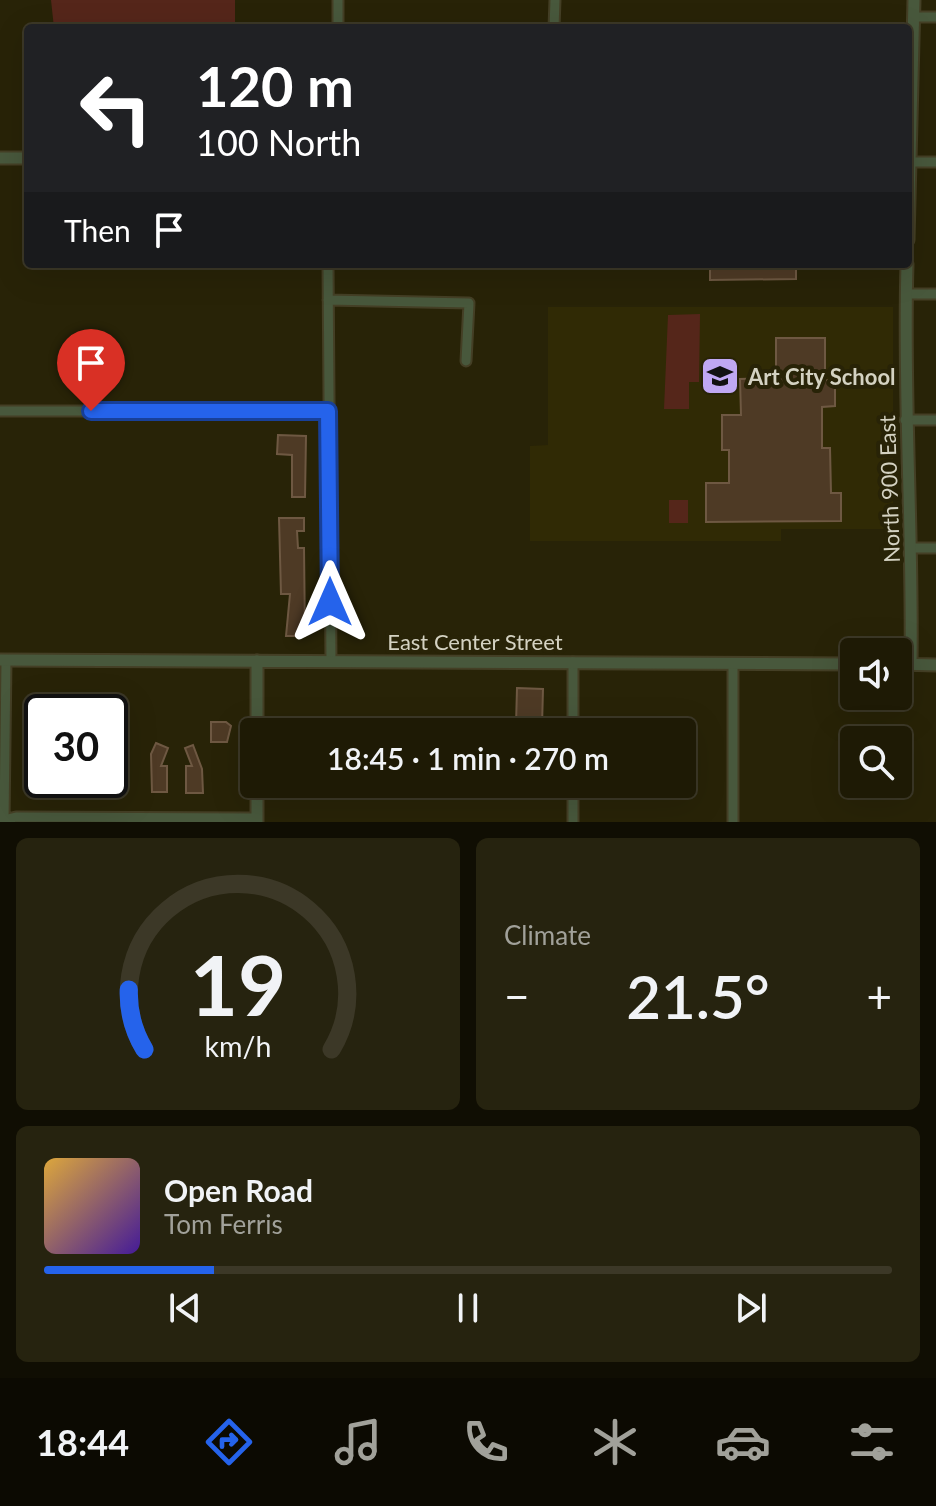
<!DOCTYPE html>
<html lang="en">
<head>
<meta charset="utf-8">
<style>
	:root { --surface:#1e1a05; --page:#26230f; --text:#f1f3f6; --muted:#a1a19a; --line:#3c3827; --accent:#2563eb }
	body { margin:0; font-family:Lato,sans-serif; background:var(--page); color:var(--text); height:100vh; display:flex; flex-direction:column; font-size:30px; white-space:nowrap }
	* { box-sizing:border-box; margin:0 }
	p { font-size:26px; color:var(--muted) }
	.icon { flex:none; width:44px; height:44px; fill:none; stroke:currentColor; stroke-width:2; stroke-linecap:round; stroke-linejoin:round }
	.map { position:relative; height:822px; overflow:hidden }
	.panel { display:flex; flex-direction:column; gap:16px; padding:16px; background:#100e03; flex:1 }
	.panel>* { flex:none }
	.guide { position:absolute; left:24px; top:24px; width:888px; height:244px; border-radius:8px; box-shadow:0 8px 32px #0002,0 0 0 2px var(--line); background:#202124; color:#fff; overflow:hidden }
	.fabs { position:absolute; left:840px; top:638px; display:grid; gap:16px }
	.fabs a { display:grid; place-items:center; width:72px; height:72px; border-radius:8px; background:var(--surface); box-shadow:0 8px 32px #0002,0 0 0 2px var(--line); font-size:40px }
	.speed { position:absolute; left:24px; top:694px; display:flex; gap:16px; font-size:40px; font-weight:700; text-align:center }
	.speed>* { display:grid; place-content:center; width:104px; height:104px; border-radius:50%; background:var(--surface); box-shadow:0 8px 32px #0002,0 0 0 2px var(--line); line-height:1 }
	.speed .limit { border:4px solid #111; border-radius:12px; background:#fff; color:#111 }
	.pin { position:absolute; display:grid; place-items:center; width:68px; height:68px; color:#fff; margin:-82px -34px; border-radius:50% 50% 50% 0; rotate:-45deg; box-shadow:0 0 8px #0007 }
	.pin .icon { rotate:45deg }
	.me { position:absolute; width:88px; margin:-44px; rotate:0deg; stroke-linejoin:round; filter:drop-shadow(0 0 6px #0008) }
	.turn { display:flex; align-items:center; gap:28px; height:168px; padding:0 40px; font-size:36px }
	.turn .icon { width:104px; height:104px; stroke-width:2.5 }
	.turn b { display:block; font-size:56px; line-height:68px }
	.then { display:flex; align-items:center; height:76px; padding:0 40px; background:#0003; gap:16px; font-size:30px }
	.big { font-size:60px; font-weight:600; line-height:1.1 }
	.panel .tile { flex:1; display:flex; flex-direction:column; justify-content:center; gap:12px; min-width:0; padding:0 28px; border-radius:12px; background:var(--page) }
	.panel .dial { align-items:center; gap:0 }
	.dial svg { height:208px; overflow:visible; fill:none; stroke:var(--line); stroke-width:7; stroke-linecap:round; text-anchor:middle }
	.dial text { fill:var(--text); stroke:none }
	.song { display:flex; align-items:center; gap:24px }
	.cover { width:96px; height:96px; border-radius:12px; background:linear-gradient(135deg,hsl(40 70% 55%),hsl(260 70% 35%)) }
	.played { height:8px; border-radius:4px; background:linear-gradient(90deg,var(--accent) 20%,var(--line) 20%) }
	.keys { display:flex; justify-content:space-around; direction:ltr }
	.heat { display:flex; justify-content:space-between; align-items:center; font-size:44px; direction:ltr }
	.panel .tiles { flex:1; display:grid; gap:16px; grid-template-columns:1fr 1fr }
	.tile:last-child { grid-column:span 2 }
	.trip { position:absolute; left:240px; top:718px; width:456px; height:80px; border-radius:8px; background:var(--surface); box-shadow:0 8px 32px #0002,0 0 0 2px var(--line); font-weight:600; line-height:80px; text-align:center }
	.menu { display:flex; height:128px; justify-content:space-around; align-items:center; background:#0c0a02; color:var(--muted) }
	.menu .icon { width:56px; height:56px }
	.menu .active { color:var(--accent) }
	.menu b { font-size:36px; color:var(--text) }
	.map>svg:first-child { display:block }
	.built { fill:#302a05 }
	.green { fill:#55261a }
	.building { fill:#4e3a25; stroke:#6e5842; stroke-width:2 }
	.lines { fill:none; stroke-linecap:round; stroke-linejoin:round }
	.minor-casing { stroke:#443f25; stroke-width:13 }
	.tertiary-casing { stroke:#443f25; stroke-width:15 }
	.minor { stroke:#48583c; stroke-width:9 }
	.tertiary { stroke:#48583c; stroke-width:11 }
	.route-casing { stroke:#184099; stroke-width:20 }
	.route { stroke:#2563eb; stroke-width:14 }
	.labels { text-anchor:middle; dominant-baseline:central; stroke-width:8; stroke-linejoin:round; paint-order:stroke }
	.poi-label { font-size:22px; font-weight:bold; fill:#d4d2c2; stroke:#282307; text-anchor:start }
	.street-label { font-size:22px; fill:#d4d2c2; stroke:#282307 }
</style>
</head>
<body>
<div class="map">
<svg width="936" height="822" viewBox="0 0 936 822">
	<rect width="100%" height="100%" fill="#282307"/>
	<path class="built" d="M548,307h345v222h-112v12h-251v-95l18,-1z"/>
	<path class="green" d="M51,0h184v28h-181z
		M700,314l-1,68h-10v27h-25l4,-94z
		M669,500h19v23h-19z"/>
	<path class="building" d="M710,264h86v15l-86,1z
		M776,338h49v42h10v26l-13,1v41h8l1,45h10v28l-135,1v-39h23v-33h-7v-35h19l-1,-36 36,-1z
		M278,435l28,1 -1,61h-13v-42l-15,-1z
		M279,518h25v13h-7l1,17h6l1,88h-19l4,-42h-9z
		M517,688l26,1 -1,37 -26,-1z
		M211,722h15l5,4 -4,16h-16z
		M156,743l12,5 -7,18h6v26h-15l-1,-38z
		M193,745l9,24 1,24h-17v-27h6l-7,-18z"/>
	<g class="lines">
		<g class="minor-casing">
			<path id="minor" d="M914,17h22
				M338,28v-28
				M554,28l1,-28
				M910,162h26
				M328,264l3,396
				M907,294h29
				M328,300l141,3 -3,58
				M0,411h328
				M905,420h31
				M912,548h24
				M733,663v159
				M573,732v-70
				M0,821l16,-4 241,1
				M4,822l2,-162
				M573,822v-38"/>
		</g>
		<g class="tertiary-casing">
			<path id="tertiary" d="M0,158h28
				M908,240l6,-240
				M907,264c-4,134 6,267 4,400
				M0,660l854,4
				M898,664l38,1
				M257,732v-71
				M257,822v-38"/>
		</g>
		<use href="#minor" class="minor"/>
		<use href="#tertiary" class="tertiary"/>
	</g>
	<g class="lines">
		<g class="route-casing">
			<path id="route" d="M91,411h237l2,191"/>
		</g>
		<use href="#route" class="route"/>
	</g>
	<defs>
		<g id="school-square" transform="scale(2)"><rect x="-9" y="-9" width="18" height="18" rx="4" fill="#c0a8f3" stroke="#282307"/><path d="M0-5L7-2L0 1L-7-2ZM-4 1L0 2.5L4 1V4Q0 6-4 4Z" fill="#111"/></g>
	</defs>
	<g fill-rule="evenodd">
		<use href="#school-square" x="720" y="376"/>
	</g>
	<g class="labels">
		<g class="poi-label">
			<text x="748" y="376">Art City School</text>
		</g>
		<g class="street-label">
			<text transform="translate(889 489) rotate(-92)">North 900 East</text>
			<text x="475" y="641">East Center Street</text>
		</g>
	</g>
</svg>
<div class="fabs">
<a><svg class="icon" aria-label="sound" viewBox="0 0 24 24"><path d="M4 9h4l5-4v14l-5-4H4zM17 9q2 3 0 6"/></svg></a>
<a><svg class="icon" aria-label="search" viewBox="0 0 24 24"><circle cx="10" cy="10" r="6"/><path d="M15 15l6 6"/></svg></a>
</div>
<div class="speed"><div class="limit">30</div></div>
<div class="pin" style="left:91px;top:411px;background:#d93025"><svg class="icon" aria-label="arrive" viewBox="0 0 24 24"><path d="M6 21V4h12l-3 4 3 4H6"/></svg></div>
<svg class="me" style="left:330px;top:602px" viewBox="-20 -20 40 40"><path d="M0-17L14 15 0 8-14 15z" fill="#2563eb" stroke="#fff" stroke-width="4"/></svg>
<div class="trip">18:45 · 1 min · 270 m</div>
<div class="guide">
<div class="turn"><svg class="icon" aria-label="left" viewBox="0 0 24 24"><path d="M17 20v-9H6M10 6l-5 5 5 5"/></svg><div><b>120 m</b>100 North</div></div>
<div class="then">Then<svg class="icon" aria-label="arrive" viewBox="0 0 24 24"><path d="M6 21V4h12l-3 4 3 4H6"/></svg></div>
</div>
</div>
<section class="panel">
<div class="tiles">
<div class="tile dial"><svg viewBox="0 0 100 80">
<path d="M14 69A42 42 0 1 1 86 69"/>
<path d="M14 69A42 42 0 0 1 8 46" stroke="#2563eb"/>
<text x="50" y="56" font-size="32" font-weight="700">19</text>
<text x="50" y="72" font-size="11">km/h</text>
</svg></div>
<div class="tile"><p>Climate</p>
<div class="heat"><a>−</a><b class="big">21.5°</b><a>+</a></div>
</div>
<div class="tile">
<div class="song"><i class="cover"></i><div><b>Open Road</b><p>Tom Ferris</p></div></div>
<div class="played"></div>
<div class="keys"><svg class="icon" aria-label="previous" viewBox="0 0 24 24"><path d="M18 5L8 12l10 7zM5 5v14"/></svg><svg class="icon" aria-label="pause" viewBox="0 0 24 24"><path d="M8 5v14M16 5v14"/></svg><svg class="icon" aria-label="next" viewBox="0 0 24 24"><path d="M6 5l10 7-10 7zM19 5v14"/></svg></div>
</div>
</div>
</section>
<nav class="menu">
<b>18:44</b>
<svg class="icon active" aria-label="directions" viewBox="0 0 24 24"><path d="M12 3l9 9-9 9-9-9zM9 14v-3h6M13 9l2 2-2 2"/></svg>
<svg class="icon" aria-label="music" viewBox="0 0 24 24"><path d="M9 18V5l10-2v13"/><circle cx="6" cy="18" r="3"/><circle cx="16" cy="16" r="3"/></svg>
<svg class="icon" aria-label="phone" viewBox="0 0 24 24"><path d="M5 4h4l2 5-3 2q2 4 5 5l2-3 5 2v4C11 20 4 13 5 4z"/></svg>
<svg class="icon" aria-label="climate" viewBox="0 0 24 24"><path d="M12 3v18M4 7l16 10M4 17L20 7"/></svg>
<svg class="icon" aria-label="car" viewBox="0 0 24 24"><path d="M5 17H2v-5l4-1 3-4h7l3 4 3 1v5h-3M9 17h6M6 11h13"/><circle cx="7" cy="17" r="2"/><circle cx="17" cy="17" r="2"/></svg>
<svg class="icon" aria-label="filters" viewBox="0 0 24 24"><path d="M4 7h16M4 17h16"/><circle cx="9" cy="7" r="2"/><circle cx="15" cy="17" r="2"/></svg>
</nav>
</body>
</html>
